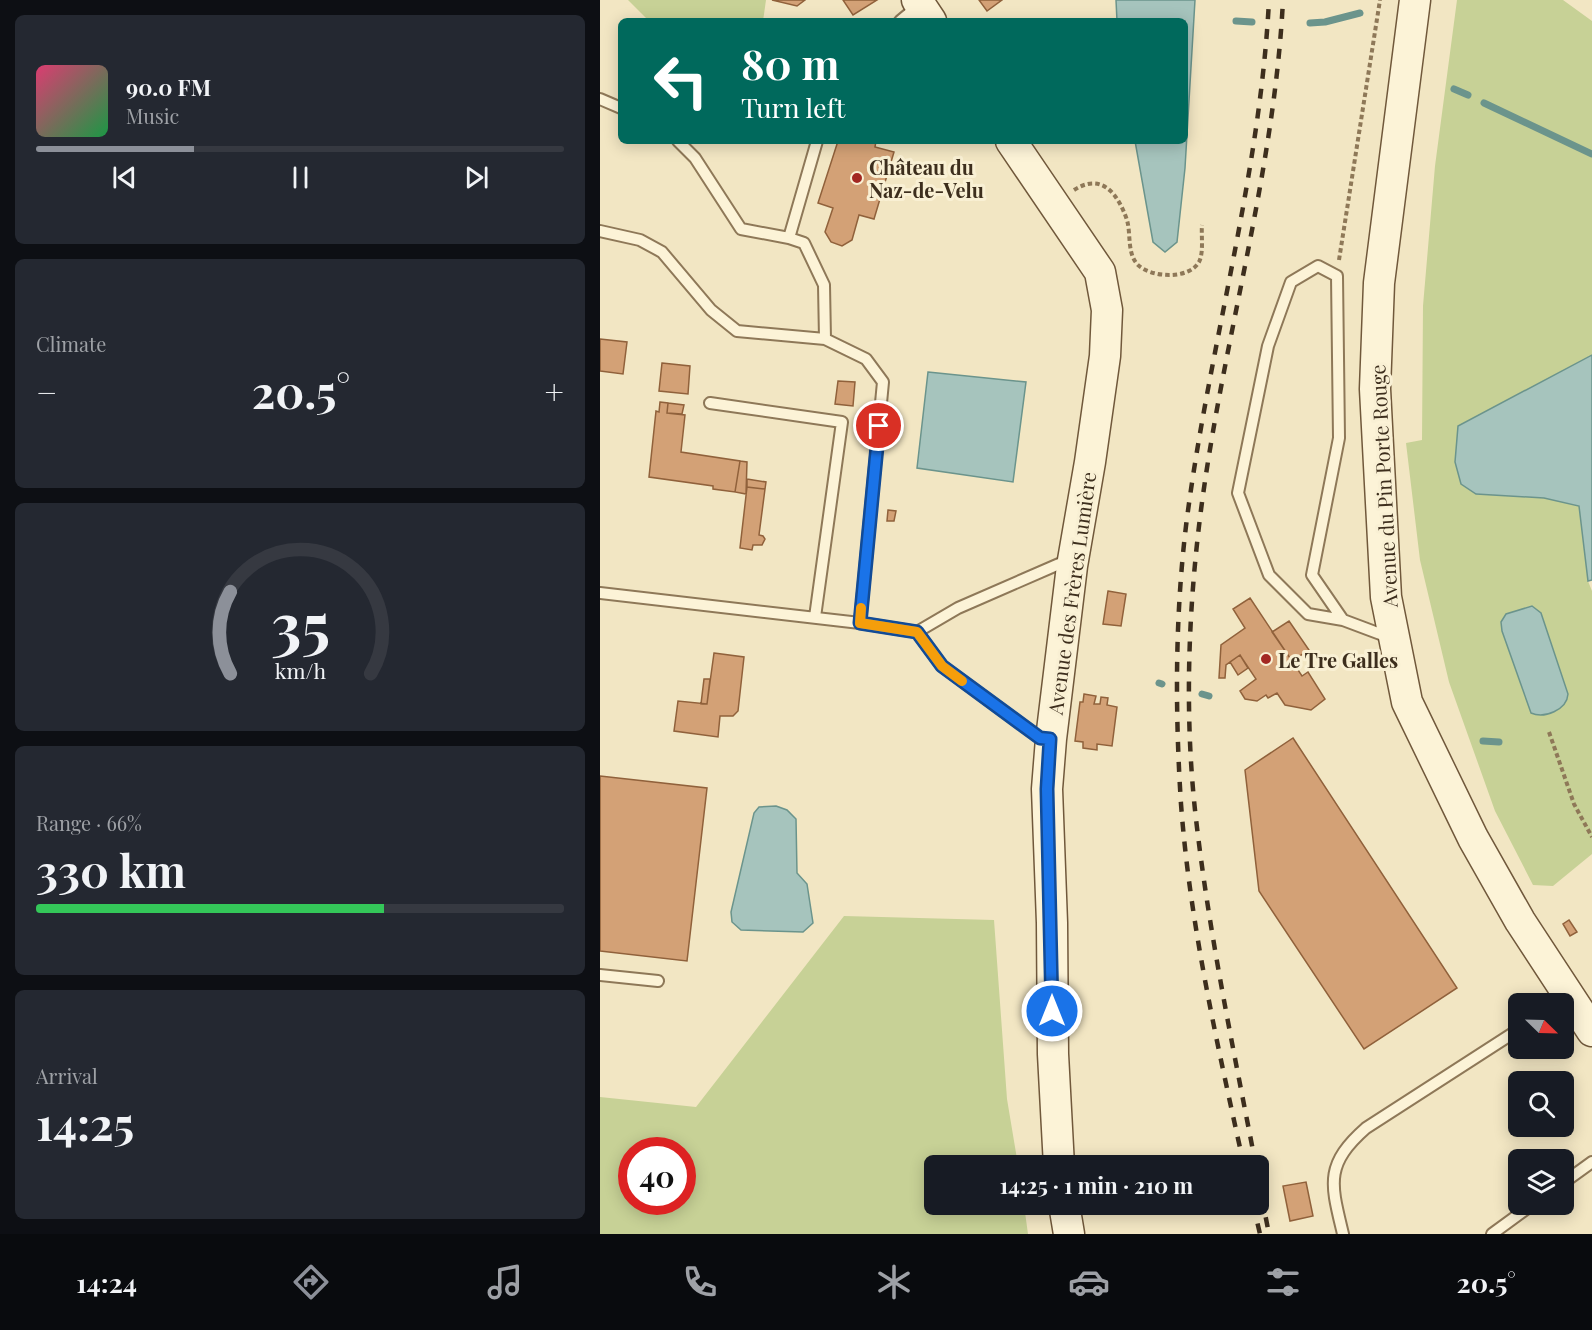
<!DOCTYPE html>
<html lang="en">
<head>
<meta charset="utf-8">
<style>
	:root { --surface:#171b24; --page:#242831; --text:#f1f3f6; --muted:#9ea1a6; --line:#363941; --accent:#8c9099 }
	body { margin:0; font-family:"Playfair Display",serif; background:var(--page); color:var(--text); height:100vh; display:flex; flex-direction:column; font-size:22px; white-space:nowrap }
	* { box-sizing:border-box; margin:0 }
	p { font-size:20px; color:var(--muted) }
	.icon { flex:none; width:33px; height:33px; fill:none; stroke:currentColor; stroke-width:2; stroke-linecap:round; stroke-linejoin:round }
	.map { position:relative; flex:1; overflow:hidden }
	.drawer { display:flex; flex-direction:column; gap:15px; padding:15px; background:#0d0f14; width:600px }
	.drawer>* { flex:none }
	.banner { position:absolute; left:18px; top:18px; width:570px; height:126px; border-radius:9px; box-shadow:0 3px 15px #0003; background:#00695c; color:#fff; overflow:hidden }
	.needle { width:39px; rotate:113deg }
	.tools { position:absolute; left:908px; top:993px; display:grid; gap:12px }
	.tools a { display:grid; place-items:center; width:66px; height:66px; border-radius:9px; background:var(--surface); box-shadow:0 3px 15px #0003; font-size:30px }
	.speed { position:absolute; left:18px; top:1137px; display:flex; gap:12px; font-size:30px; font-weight:700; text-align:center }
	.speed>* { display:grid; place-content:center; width:78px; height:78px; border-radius:50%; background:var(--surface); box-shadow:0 3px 15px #0003; line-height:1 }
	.speed .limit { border:9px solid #d22; background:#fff; color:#111 }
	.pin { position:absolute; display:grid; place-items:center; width:51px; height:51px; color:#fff; margin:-26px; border:3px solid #fff; border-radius:50%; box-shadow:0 2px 6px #0007 }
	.me { position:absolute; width:66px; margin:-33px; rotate:0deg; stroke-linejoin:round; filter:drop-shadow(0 0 4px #0008) }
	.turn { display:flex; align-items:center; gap:21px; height:126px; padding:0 24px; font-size:27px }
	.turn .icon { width:78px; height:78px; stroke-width:2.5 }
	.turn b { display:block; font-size:42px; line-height:51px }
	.big { font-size:45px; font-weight:700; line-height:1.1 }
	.drawer .card { flex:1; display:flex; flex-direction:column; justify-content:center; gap:9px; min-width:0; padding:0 21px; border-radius:9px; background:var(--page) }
	.drawer .dial { align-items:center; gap:0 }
	.dial svg { height:156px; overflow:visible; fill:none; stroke:var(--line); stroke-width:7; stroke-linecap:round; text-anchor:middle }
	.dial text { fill:var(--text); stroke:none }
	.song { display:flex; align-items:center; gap:18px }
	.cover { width:72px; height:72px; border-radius:9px; background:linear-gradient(135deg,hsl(340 70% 55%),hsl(140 70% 35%)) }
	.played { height:6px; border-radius:3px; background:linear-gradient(90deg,var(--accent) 30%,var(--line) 30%) }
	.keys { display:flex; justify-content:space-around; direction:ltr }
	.heat { display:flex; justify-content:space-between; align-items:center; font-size:33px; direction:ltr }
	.charge { height:9px; border-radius:4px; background:linear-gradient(90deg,#34c759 66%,var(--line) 0) }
	.trip { position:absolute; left:324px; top:1155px; width:345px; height:60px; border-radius:9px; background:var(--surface); box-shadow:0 3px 15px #0003; font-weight:700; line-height:60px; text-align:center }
	.dock { display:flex; height:96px; justify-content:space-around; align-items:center; background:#090b0e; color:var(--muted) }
	.dock .icon { width:42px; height:42px }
	.dock .active { color:var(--accent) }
	.dock b { font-size:27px; color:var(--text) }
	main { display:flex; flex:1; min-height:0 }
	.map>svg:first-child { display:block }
	.green { fill:#c7d196; fill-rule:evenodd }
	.water { fill:#a6c4bd; stroke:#6b948c; stroke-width:1.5 }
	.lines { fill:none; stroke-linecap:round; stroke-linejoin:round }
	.stream { stroke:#6b948c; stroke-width:7 }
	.building { fill:#d3a176; stroke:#90613b; stroke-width:1.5 }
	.lane-casing { stroke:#8e7858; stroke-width:14 }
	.secondary-casing { stroke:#70583b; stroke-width:33 }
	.path { stroke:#8e7858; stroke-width:4; stroke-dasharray:4.5 3; stroke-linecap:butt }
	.lane { stroke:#fcf3d7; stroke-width:10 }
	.secondary { stroke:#fcf3d7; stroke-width:30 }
	.rail { stroke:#3d2e1d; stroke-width:4.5; stroke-dasharray:10 10; stroke-linecap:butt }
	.route-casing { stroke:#114b97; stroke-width:15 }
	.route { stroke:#1a73e8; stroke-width:10 }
	.slow { stroke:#f59e0b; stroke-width:10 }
	.poi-dot { fill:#a32822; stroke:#f9f0d4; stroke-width:2 }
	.labels { text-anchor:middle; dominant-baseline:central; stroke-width:6; stroke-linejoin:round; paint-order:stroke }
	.poi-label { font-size:20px; font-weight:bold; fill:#3d2e1d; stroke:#f9f0d4; text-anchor:start }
	.street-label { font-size:20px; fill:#3d2e1d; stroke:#f9f0d4 }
</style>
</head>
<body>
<main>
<section class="drawer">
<div class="card">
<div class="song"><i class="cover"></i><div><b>90.0 FM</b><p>Music</p></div></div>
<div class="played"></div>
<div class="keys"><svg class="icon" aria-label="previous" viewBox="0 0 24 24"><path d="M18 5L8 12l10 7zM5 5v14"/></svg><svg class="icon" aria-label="pause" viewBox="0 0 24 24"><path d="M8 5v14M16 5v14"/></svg><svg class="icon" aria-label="next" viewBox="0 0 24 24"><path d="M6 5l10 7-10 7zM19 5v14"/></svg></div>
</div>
<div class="card"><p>Climate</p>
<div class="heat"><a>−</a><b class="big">20.5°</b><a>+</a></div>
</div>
<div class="card dial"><svg viewBox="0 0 100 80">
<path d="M14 69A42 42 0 1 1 86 69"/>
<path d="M14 69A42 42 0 0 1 14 27" stroke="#8c9099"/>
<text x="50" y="56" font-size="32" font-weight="700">35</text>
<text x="50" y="72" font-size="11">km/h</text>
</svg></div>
<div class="card"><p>Range · 66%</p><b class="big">330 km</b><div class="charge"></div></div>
<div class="card"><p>Arrival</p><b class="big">14:25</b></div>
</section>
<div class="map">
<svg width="992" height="1234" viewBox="0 0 992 1234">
	<rect width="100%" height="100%" fill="#f2e6c3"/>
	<path class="green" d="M28,0h138l-3,21h-114z
		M857,0h106l29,21v334l-134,71 18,68 68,4 35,8 9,75 4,10v263l-39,32 -20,-1 -38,-74 -46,-129 -29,-122 -14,-117 16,-3 1,-134 12,-140z
		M244,916l150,4 13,179 11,66 -84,1v38l90,1 4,29h-428v-137l96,10zM32,1150h50v52h-50z"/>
	<path class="water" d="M516,0h79l-10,168 -8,74 -12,10 -12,-10 -18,-101h50v-120h-68z
		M992,355v225l-4,1 -9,-75 -35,-8 -68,-4 -15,-10 -6,-22 3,-36z
		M328,372l98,10 -13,100 -96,-14z
		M932,606l9,7 27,81c-1,16 -24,25 -37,19l-29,-82 -1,-9 5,-8z
		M176,806l11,4 9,9 1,54 10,11 6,39 -10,9 -62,-2 -9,-8 -1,-10 23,-99 5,-6z"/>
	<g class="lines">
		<path class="stream" d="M636,21l16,1
			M710,23l15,-1 35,-9
			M854,89l14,6
			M884,103l108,51
			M559,683l3,1
			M602,694l7,2
			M883,741l16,1"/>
	</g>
	<path class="building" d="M172,0h33l-8,6z
		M243,0h34l-24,15z
		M379,0h23l-15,11z
		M238,141h38l-1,6 19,5 -20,67 -15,-4 -7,25 -10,6 -11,-4 -6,-10 8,-24 -15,-5z
		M0,339l27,3 -4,32 -23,-3z
		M62,363l28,3 -2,28 -29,-3z
		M238,381l17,1 -2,24 -18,-2z
		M60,402l8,1 -1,10 18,2 -4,37 59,9 -5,31 -22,-3v-3l-64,-9 7,-66 3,1z
		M68,403l16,2 -2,9 -15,-1z
		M140,461l7,1 -1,32 -11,-2z
		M147,479l19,3 -1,7 -18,-2z
		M147,487l18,2 -6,46 4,1 2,3 -3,6h-9l-1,5 -12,-2z
		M288,510l8,1 -2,10h-7z
		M508,591l18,3 -5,32 -18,-2z
		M650,598l52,78 6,-4 17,27 -14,11 -26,-5 -8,-12 -9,5 -2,-3 -9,6 -12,-2 -5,-8 16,-12 -16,-24 -14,10 -1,13h-6l2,-33 24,-17 -12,-19z
		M689,621l20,29 -17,11 -20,-29z
		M114,653l30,4 -6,54 -5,5h-13l-2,21 -44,-6 4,-30 29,3z
		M640,655l8,13 -10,7 -8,-13z
		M104,679h6l-3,25h-6z
		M484,694l12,2 -2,8h6l1,-7 7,1 -1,7 10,2 -5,39 -15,-2v6l-14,-2v-6l-8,-1 5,-39h3z
		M693,738l164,250 -93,61 -105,-158 -14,-121z
		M0,776l107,12 -20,173 -87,-10z
		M969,920l8,12 -7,4 -7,-12z
		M706,1182l7,34 -23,5 -7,-35z"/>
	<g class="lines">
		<g class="lane-casing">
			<path id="lane" d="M300,21l18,-15
				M0,99l21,9
				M78,141l17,17 46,71 48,9
				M217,141l-28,97 15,5 20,42 1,54
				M0,231l40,9 22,12 49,58 26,21 88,8 41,20 17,23 -23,241
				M110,403l132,19 -27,195
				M0,593l260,30 57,9
				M743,620l-35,-6 -39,-39 -31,-82 30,-147 23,-64 27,-16 19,10 2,162 -27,137 31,45 48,18
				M450,739l-10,-1 -98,-72 -25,-34 41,-24 101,-44 10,1
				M0,975l58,6
				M963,1183l29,-21
				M743,1234c-12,-50 -19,-69 23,-106l152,-98
				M892,1234l41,-30"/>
		</g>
		<g class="secondary-casing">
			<path id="secondary" d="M317,0l14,21
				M815,0l-36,283 -4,106 11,208 21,105 66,136 47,83 72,110
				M411,141l89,131 7,38 -2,46 -15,106 -18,104 -21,173 -4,50 5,134 1,131 6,112
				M464,1204l5,30"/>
		</g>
		<path class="path" d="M474,190c28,-18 44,4 53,30 4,14 0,32 10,44 13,14 52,16 62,-2 5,-10 2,-26 3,-37
			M739,260l41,-260
			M949,732l25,72 18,33"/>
		<use href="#lane" class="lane"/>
		<use href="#secondary" class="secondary"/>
		<path class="rail" d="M644,1166c-26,-119 -54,-240 -63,-362 -6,-93 -6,-186 5,-278 22,-176 74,-348 83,-526
			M656,1166c-23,-119 -48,-237 -61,-356 -10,-94 -7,-191 4,-284 21,-177 75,-348 84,-526
			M658,1178l11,56
			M653,1204l7,30"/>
	</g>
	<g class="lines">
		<g class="route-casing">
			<path id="route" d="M279,426l-19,197 57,9 25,34 98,72 10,1 -3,50 5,222"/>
		</g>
		<use href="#route" class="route"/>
		<path class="slow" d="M261,608l-1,15 57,9 25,34 20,15"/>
	</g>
	<g class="poi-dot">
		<circle cx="257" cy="178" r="6"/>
		<circle cx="666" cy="659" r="6"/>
	</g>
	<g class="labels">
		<g class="poi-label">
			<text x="269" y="166">Château du<tspan x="269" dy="23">Naz-de-Velu</tspan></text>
			<text x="678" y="659">Le Tre Galles</text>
		</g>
		<g class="street-label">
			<text transform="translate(783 486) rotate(-93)">Avenue du Pin Porte Rouge</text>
			<text transform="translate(471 593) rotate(-82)">Avenue des Frères Lumière</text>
		</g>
	</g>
</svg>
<div class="tools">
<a><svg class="needle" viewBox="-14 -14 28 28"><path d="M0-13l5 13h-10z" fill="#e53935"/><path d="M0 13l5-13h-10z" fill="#9ea1a6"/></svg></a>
<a><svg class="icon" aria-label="search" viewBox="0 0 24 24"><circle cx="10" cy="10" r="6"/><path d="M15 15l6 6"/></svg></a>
<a><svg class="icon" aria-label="layers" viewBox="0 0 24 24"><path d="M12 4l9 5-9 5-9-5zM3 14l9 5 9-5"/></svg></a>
</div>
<div class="speed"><div class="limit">40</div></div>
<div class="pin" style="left:279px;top:426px;background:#d93025"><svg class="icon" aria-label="arrive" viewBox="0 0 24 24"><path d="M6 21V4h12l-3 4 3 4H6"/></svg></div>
<svg class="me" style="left:452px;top:1011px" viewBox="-20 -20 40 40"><circle r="17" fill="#1a73e8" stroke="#fff" stroke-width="3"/><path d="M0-11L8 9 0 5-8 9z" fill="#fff"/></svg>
<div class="trip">14:25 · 1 min · 210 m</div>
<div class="banner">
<div class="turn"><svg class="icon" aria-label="left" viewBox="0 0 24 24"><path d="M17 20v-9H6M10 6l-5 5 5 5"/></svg><div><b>80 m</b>Turn left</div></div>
</div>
</div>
</main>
<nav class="dock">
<b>14:24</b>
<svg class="icon active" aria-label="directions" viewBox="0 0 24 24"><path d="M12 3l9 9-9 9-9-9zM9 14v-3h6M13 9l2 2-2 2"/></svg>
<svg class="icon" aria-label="music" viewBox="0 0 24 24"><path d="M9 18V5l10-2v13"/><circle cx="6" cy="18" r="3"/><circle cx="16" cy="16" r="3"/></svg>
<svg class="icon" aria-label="phone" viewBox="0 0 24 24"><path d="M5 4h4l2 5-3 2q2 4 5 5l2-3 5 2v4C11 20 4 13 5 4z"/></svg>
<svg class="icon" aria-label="climate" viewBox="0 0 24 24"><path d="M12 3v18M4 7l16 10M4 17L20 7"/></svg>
<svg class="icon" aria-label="car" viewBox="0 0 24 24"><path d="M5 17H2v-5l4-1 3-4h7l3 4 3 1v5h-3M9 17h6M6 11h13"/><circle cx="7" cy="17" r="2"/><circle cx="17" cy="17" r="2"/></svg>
<svg class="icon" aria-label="filters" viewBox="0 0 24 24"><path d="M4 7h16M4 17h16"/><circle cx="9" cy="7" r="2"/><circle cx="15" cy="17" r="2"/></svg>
<b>20.5°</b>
</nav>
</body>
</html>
